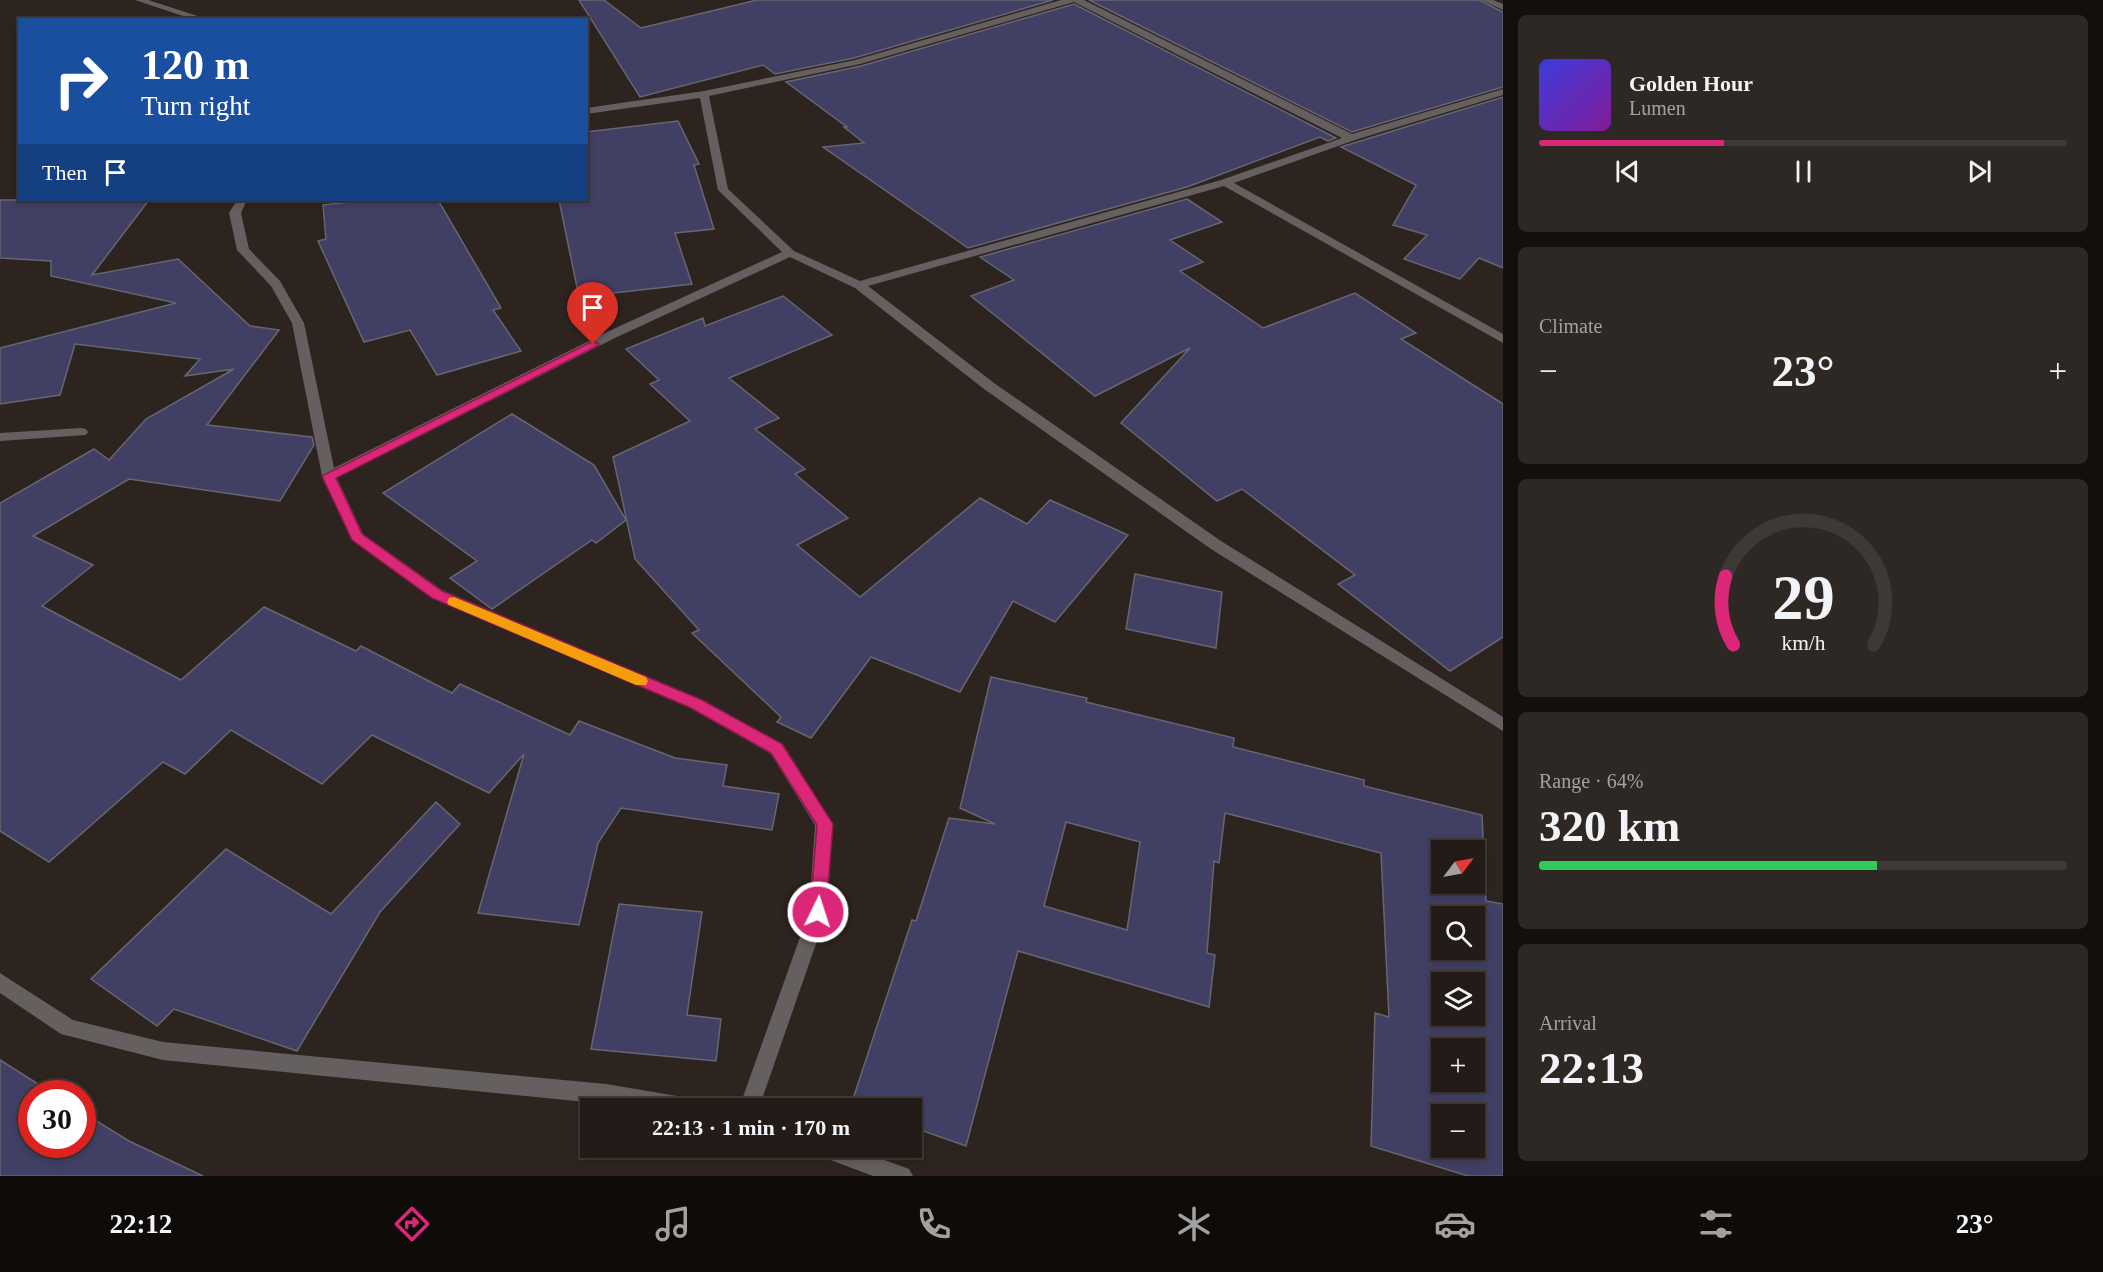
<!DOCTYPE html>
<html lang="en">
<head>
<meta charset="utf-8">
<style>
	:root { --surface:#221b17; --page:#2e2824; --text:#f1f3f6; --muted:#a2a1a1; --line:#3f3936; --accent:#db2777 }
	body { margin:0; font-family:"Times New Roman",serif; background:var(--page); color:var(--text); height:100vh; display:flex; flex-direction:column; font-size:22px; white-space:nowrap }
	* { box-sizing:border-box; margin:0 }
	p { font-size:20px; color:var(--muted) }
	.icon { flex:none; width:33px; height:33px; fill:none; stroke:currentColor; stroke-width:2; stroke-linecap:round; stroke-linejoin:round }
	.map { position:relative; flex:1; overflow:hidden }
	.drawer { display:flex; flex-direction:column; gap:15px; padding:15px; background:#130f0d; width:600px }
	.drawer>* { flex:none }
	.hud { position:absolute; left:18px; top:18px; width:570px; height:183px; border-radius:0px; box-shadow:0 3px 9px #0003,0 0 0 2px var(--line); background:#1a4fa0; color:#fff; overflow:hidden }
	.needle { width:39px; rotate:58deg }
	.tools { position:absolute; left:1431px; top:840px; display:grid; gap:12px }
	.tools a { display:grid; place-items:center; width:54px; height:54px; border-radius:0px; background:var(--surface); box-shadow:0 3px 9px #0003,0 0 0 2px var(--line); font-size:30px }
	.speed { position:absolute; left:18px; top:1080px; display:flex; gap:12px; font-size:30px; font-weight:700; text-align:center }
	.speed>* { display:grid; place-content:center; width:78px; height:78px; border-radius:50%; background:var(--surface); box-shadow:0 3px 9px #0003,0 0 0 2px var(--line); line-height:1 }
	.speed .limit { border:9px solid #d22; background:#fff; color:#111 }
	.pin { position:absolute; display:grid; place-items:center; width:51px; height:51px; color:#fff; margin:-62px -26px; border-radius:50% 50% 50% 0; rotate:-45deg; box-shadow:0 0 6px #0007 }
	.pin .icon { rotate:45deg }
	.me { position:absolute; width:66px; margin:-33px; rotate:4deg; stroke-linejoin:round; filter:drop-shadow(0 0 4px #0008) }
	.turn { display:flex; align-items:center; gap:21px; height:126px; padding:0 24px; font-size:27px }
	.turn .icon { width:78px; height:78px; stroke-width:2.5 }
	.turn b { display:block; font-size:42px; line-height:51px }
	.then { display:flex; align-items:center; height:57px; padding:0 24px; background:#0003; gap:12px; font-size:22px }
	.big { font-size:45px; font-weight:700; line-height:1.1 }
	.drawer .card { flex:1; display:flex; flex-direction:column; justify-content:center; gap:9px; min-width:0; padding:0 21px; border-radius:9px; background:var(--page) }
	.drawer .dial { align-items:center; gap:0 }
	.dial svg { height:156px; overflow:visible; fill:none; stroke:var(--line); stroke-width:7; stroke-linecap:round; text-anchor:middle }
	.dial text { fill:var(--text); stroke:none }
	.song { display:flex; align-items:center; gap:18px }
	.cover { width:72px; height:72px; border-radius:9px; background:linear-gradient(135deg,hsl(240 70% 55%),hsl(290 70% 35%)) }
	.played { height:6px; border-radius:3px; background:linear-gradient(90deg,var(--accent) 35%,var(--line) 35%) }
	.keys { display:flex; justify-content:space-around; direction:ltr }
	.heat { display:flex; justify-content:space-between; align-items:center; font-size:33px; direction:ltr }
	.charge { height:9px; border-radius:4px; background:linear-gradient(90deg,#34c759 64%,var(--line) 0) }
	.trip { position:absolute; left:580px; top:1098px; width:342px; height:60px; border-radius:0px; background:var(--surface); box-shadow:0 3px 9px #0003,0 0 0 2px var(--line); font-weight:700; line-height:60px; text-align:center }
	.tabs { display:flex; height:96px; justify-content:space-around; align-items:center; background:#0e0b09; color:var(--muted) }
	.tabs .icon { width:42px; height:42px }
	.tabs .current { color:var(--accent) }
	.tabs b { font-size:27px; color:var(--text) }
	main { display:flex; flex:1; min-height:0 }
	.map>svg:first-child { display:block }
	.building { fill:#423f65; stroke:#666671; stroke-width:1.5; fill-rule:evenodd }
	.lines { fill:none; stroke-linecap:round; stroke-linejoin:round }
	.minor { fill:#655f60; fill-rule:evenodd }
	.route { fill:#db2777; stroke:#8e194d; stroke-width:1.5 }
	.slow { fill:#f59e0b }
</style>
</head>
<body>
<main>
<div class="map">
<svg width="1503" height="1176" viewBox="0 0 1503 1176">
	<rect width="100%" height="100%" fill="#2d241f"/>
	<path class="building" d="M579,0h25l37,28 116,-28h296l-199,58 -79,16 -12,-9 -123,32z
		M1089,0h390l24,12v75l-151,45z
		M1074,4l262,134 -8,3 -8,-4 -133,50 -219,61 -145,-101 41,-4 -20,-16h3l-61,-45 75,-16z
		M1503,97v171l-24,-10 -19,21 -56,-20 23,-24 -34,-10 23,-40 -75,-38z
		M678,121l21,43 -5,1 20,64 -39,4 17,51 -113,13 -20,-97h27v-68z
		M1187,199l35,23 -52,18 33,22 -23,9 83,57 92,-35 61,40 -15,6 102,65v233l-53,34 -112,-87 17,-9 -113,-86 -25,12 -96,-78 69,-75 -95,48 -124,-100 43,-16 -34,-23z
		M0,200h149l-57,75 86,-16 72,67 29,4 -72,95 105,12 2,8 -34,56 -151,-22 -96,57 60,29 -51,41 139,74 83,-73 92,44 5,-5 91,47 8,-9 110,51 9,-14 96,37 52,7 -4,21 56,8 -7,36 -151,-22 -23,35 -19,82 -101,-12 46,-159 -35,39 -117,-58 -50,49 -91,-54 -46,44 -22,-12 -114,100 -49,-31v-328l94,-54 15,11 37,-41 88,-50 -49,7 15,-17 -125,-15 -15,51 -60,9v-56l176,-45 -125,-27v-15l-51,-3z
		M369,200h69l63,108 -8,2 28,41 -84,24 -27,-45 -46,12 -46,-101 8,-2 -3,-34z
		M783,296l49,39 -103,43 50,40 -24,11 50,40 -10,5 53,44 -51,27 63,52 120,-99 47,26 23,-24 78,35 -73,87 -42,-21 -53,91 -89,-35 -60,81 -34,-16 4,-5 -89,-84 7,-3 -64,-71 -22,-102 77,-36 -40,-37 9,-4 -33,-31 77,-31 2,8z
		M512,414l82,51 32,55 -30,23 -4,-3 -100,69 -42,-31 27,-17 -94,-68z
		M1135,574l87,18 -6,56 -90,-19z
		M991,677l96,21 -1,4 148,36 -1,9 131,33v6l118,29 4,86 17,3v272h-35l-97,-30 4,-133 14,4 -8,-164 -156,-40 -6,50 -5,-2 -7,92 8,2 -6,52 -191,-56 -52,195 -54,-19v-19h-62l62,-188 4,1 33,-103 46,6 -35,-16zM1066,822l74,20 -13,88 -83,-24zM1442,850h32v34h-32zM1442,916h32v34h-32zM1442,982h32v34h-32zM1442,1048h32v34h-32zM1442,1114h32v34h-32z
		M436,802l24,22 -80,88 -83,139 -123,-42 -17,17 -66,-47 135,-130 105,65z
		M619,904l83,8 -15,103 34,4 -5,42 -125,-12z
		M0,1060l54,34h-22v50h50v-32l47,29 74,35h-203z"/>
	<g class="lines">
		<path class="minor" d="M135,0h13l62,20h-15z
			M1061,0h23l268,134 151,-45v6l-148,45 -121,43 269,151v9l-279,-157 -356,100 126,97 227,158 282,176v14l-292,-182 -227,-160 -129,-101 -65,-31 -173,80 -280,141 26,56 79,56 260,110 81,44 50,80 -6,88 -68,196h-20l70,-196 6,-87 -44,-71 -81,-46 -258,-110 -80,-58 -30,-64 -30,-153 -21,-37 -34,-36 -8,-37 8,-13h10l-6,13 8,36 31,32 24,42 30,145 275,-137 173,-79 -64,-62 -18,-92 -114,16v-6l118,-17 151,-31zM1074,2l268,136 -121,42 -361,101 -66,-30 -66,-62 -19,-93 151,-32z
			M1481,0h12l10,4v6z
			M81,428l5,1 2,3 -2,3 -86,6v-8z
			M0,973l73,47 90,22 443,42 83,14 7,3 3,7h-65l-28,-4 -443,-44 -102,-26 -61,-41z
			M814,1148h38l57,21 4,7h-40l-56,-21z"/>
	</g>
	<path class="route" d="M593,341l6,3 -2,2 -261,132 26,56 80,57 260,109 80,44 51,80 -7,88 -2,5 -6,2 -6,-2 -2,-5 7,-87 -46,-72 -80,-45 -259,-110 -80,-58 -30,-64z"/>
	<path class="slow" d="M454,597l192,80 2,4 -2,4h-10l-187,-80 -2,-3 2,-4z"/>
</svg>
<div class="tools">
<a><svg class="needle" viewBox="-14 -14 28 28"><path d="M0-13l5 13h-10z" fill="#e53935"/><path d="M0 13l5-13h-10z" fill="#a2a1a1"/></svg></a>
<a><svg class="icon" aria-label="search" viewBox="0 0 24 24"><circle cx="10" cy="10" r="6"/><path d="M15 15l6 6"/></svg></a>
<a><svg class="icon" aria-label="layers" viewBox="0 0 24 24"><path d="M12 4l9 5-9 5-9-5zM3 14l9 5 9-5"/></svg></a>
<a>+</a>
<a>−</a>
</div>
<div class="speed"><div class="limit">30</div></div>
<div class="pin" style="left:593px;top:344px;background:#d93025"><svg class="icon" aria-label="arrive" viewBox="0 0 24 24"><path d="M6 21V4h12l-3 4 3 4H6"/></svg></div>
<svg class="me" style="left:818px;top:912px" viewBox="-20 -20 40 40"><circle r="17" fill="#db2777" stroke="#fff" stroke-width="3"/><path d="M0-11L8 9 0 5-8 9z" fill="#fff"/></svg>
<div class="trip">22:13 · 1 min · 170 m</div>
<div class="hud">
<div class="turn"><svg class="icon" aria-label="right" viewBox="0 0 24 24"><path d="M7 20v-9h11M14 6l5 5-5 5"/></svg><div><b>120 m</b>Turn right</div></div>
<div class="then">Then<svg class="icon" aria-label="arrive" viewBox="0 0 24 24"><path d="M6 21V4h12l-3 4 3 4H6"/></svg></div>
</div>
</div>
<section class="drawer">
<div class="card">
<div class="song"><i class="cover"></i><div><b>Golden Hour</b><p>Lumen</p></div></div>
<div class="played"></div>
<div class="keys"><svg class="icon" aria-label="previous" viewBox="0 0 24 24"><path d="M18 5L8 12l10 7zM5 5v14"/></svg><svg class="icon" aria-label="pause" viewBox="0 0 24 24"><path d="M8 5v14M16 5v14"/></svg><svg class="icon" aria-label="next" viewBox="0 0 24 24"><path d="M6 5l10 7-10 7zM19 5v14"/></svg></div>
</div>
<div class="card"><p>Climate</p>
<div class="heat"><a>−</a><b class="big">23°</b><a>+</a></div>
</div>
<div class="card dial"><svg viewBox="0 0 100 80">
<path d="M14 69A42 42 0 1 1 86 69"/>
<path d="M14 69A42 42 0 0 1 10 34" stroke="#db2777"/>
<text x="50" y="56" font-size="32" font-weight="700">29</text>
<text x="50" y="72" font-size="11">km/h</text>
</svg></div>
<div class="card"><p>Range · 64%</p><b class="big">320 km</b><div class="charge"></div></div>
<div class="card"><p>Arrival</p><b class="big">22:13</b></div>
</section>
</main>
<nav class="tabs">
<b>22:12</b>
<svg class="icon current" aria-label="directions" viewBox="0 0 24 24"><path d="M12 3l9 9-9 9-9-9zM9 14v-3h6M13 9l2 2-2 2"/></svg>
<svg class="icon" aria-label="music" viewBox="0 0 24 24"><path d="M9 18V5l10-2v13"/><circle cx="6" cy="18" r="3"/><circle cx="16" cy="16" r="3"/></svg>
<svg class="icon" aria-label="phone" viewBox="0 0 24 24"><path d="M5 4h4l2 5-3 2q2 4 5 5l2-3 5 2v4C11 20 4 13 5 4z"/></svg>
<svg class="icon" aria-label="climate" viewBox="0 0 24 24"><path d="M12 3v18M4 7l16 10M4 17L20 7"/></svg>
<svg class="icon" aria-label="car" viewBox="0 0 24 24"><path d="M5 17H2v-5l4-1 3-4h7l3 4 3 1v5h-3M9 17h6M6 11h13"/><circle cx="7" cy="17" r="2"/><circle cx="17" cy="17" r="2"/></svg>
<svg class="icon" aria-label="filters" viewBox="0 0 24 24"><path d="M4 7h16M4 17h16"/><circle cx="9" cy="7" r="2"/><circle cx="15" cy="17" r="2"/></svg>
<b>23°</b>
</nav>
</body>
</html>
